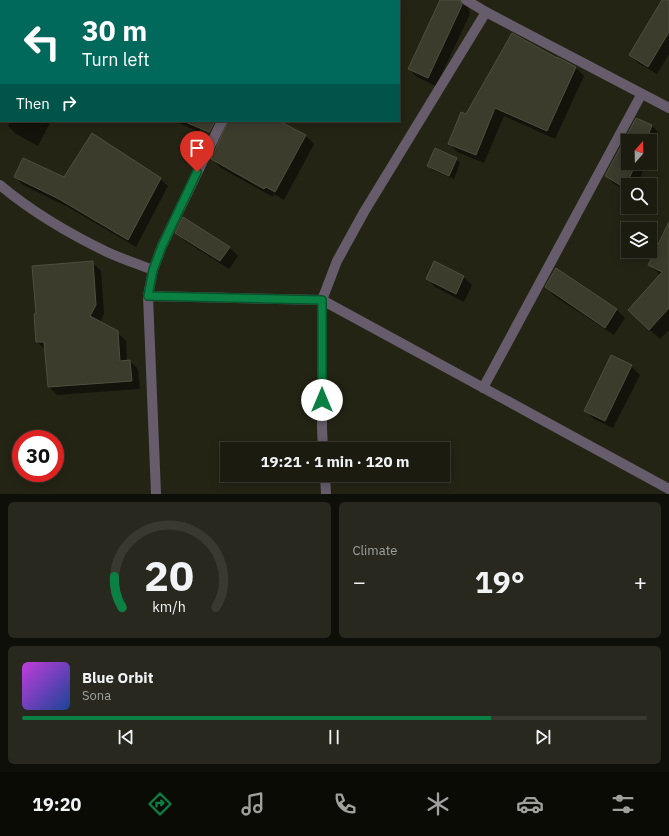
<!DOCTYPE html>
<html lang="en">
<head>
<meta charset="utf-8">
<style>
	:root { --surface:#1b1b10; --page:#28281e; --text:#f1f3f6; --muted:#a0a19f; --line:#393930; --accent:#0b8043 }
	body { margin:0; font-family:"IBM Plex Sans",sans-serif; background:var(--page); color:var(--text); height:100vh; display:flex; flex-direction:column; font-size:15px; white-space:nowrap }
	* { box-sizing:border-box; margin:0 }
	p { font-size:13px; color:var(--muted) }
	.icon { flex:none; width:22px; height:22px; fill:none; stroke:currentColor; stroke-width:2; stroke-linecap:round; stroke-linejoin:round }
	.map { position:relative; height:494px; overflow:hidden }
	.details { display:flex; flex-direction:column; gap:8px; padding:8px; background:#0f0f09; flex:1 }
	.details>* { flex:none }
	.guide { position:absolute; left:0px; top:0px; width:400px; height:122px; box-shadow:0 2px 10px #0003,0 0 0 1px var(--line); background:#00695c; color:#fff; overflow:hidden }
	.needle { width:26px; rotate:20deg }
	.controls { position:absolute; left:621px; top:134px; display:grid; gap:8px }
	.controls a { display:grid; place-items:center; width:36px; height:36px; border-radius:0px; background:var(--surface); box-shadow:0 2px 10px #0003,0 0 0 1px var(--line); font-size:20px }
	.speed { position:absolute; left:12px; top:430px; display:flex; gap:8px; font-size:20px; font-weight:700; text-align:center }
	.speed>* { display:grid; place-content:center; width:52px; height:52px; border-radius:50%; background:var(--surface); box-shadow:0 2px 10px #0003,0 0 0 1px var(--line); line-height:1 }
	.speed .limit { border:6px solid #d22; background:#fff; color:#111 }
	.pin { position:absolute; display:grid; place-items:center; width:34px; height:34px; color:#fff; margin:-41px -17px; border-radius:50% 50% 50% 0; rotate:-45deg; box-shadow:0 0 4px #0007 }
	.pin .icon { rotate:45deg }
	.me { position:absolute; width:44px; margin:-22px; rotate:0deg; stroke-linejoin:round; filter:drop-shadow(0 0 3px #0008) }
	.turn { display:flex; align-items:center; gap:14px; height:84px; padding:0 16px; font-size:18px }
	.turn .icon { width:52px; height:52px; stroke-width:2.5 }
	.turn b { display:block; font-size:28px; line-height:34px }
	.then { display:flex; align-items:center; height:38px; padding:0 16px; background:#0003; gap:8px; font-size:15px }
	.big { font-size:30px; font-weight:700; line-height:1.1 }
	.details .card { flex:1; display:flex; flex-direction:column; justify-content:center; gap:6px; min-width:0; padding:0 14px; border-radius:6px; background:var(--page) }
	.details .dial { align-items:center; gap:0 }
	.dial svg { height:104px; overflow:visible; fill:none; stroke:var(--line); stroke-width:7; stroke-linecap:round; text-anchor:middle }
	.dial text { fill:var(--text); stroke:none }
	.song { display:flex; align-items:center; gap:12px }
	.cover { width:48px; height:48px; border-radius:6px; background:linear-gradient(135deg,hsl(290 70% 55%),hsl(220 70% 35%)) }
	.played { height:4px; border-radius:2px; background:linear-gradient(90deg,var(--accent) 75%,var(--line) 75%) }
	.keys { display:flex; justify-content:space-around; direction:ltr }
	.heat { display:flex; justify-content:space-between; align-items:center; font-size:22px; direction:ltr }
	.details .tiles { flex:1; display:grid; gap:8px; grid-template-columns:1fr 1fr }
	.card:last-child { grid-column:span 2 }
	.trip { position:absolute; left:220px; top:442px; width:230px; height:40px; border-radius:0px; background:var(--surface); box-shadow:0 2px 10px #0003,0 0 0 1px var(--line); font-weight:700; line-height:40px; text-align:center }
	.tabs { display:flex; height:64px; justify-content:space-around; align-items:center; background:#0b0b06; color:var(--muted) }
	.tabs .icon { width:28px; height:28px }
	.tabs .selected { color:var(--accent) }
	.tabs b { font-size:18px; color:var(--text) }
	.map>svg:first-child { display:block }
	.shadow { fill:#0007 }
	.building { fill:#3b3c2c; stroke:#4f4f3f }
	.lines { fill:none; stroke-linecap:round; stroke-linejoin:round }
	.minor { stroke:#665c6b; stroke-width:10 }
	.route-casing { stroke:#07532c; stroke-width:10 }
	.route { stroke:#0b8043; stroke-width:7 }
</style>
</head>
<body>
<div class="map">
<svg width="669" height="494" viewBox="0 0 669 494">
	<rect width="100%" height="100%" fill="#242415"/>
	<path class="shadow" d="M19,0h152l2,1h-155z
		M331,0h63l-63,1z
		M441,0h19l8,8 2,6 -34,72 -19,-9 -8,-8z
		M667,0h2v54l-12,20 -19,-11 -8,-8z
		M0,3h1v55l-1,-1z
		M558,58l18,10 8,8 -29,63 -51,-23 -20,47 -27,-11 -8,-9 17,-27z
		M636,120l16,6 7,7 -9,21v-13h-22v22h18l-9,22h-9v7l-15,-9 -7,-7z
		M10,121h41l-13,25 -22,-12 -8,-8z
		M174,121h31l-6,11z
		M234,121h43l29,15 8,8 -30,56 -10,-6 -1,3 -52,-29 -8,-8z
		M456,158l4,5 -6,16 -22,-9 -4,-4z
		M15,177l145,2 8,7 -32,61 -68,-40 -45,-22z
		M669,224v106l-9,9 -21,-19 22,-44 -12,-12z
		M177,233l52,14 9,9 -9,13 -44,-28z
		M92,262l9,9 3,43 -4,8 17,10 9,9 1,20h3l8,8 2,20 -83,6 -8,-8 -3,-37 -9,-8z
		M435,263l29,14 8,8 -8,17 -29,-15 -8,-8z
		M556,270l61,40 8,8 -11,17 -60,-39 -8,-9z
		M631,366l9,9 -27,53 -19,-9 -9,-9z"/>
	<path class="building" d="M440,0h20l2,5 -34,73 -20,-9z
		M662,0h7v32l-21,35 -19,-12z
		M512,33l45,25v-1l19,10 -29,64 -52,-23 -19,47 -28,-11 13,-32 5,2z
		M636,118l16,7 -6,16h-18v22h8l-11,25 -20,-12z
		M183,121h32l-6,11z
		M228,121h51l27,14 -31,57 -9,-5 -2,2 -53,-30z
		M92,133l69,45 -33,62 -69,-41 -45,-22 9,-19 41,19z
		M435,148l22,10 -8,18 -22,-10z
		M183,217l47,30 -10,14 -45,-28z
		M669,222v86l-20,22 -21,-20 34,-38 -14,-7z
		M93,261l3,44 -6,11 28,15 2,30 10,-1 2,21 -84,6 -4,-45h-8l-2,-28 2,-1 -4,-47z
		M434,261l30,15 -8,18 -30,-15z
		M556,268l61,41 -12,19 -60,-41z
		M611,355l21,10 -27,56 -21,-10z"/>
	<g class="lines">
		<path class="minor" d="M466,0l20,12 183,96
			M66,1l1,-1
			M280,1l1,-1
			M486,12l-122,200 -27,49 -15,39 347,189
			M0,118l1,-2
			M0,185c32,27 70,49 107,67 15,7 31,12 46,18
			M148,296l174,4v128l1,21
			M483,388l158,-293
			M325,475l1,19
			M156,494l-8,-198 5,-26 9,-24 60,-125"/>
	</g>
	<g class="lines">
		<g class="route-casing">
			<path id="route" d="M197,172l-35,74 -9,24 -5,26 174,4v100"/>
		</g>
		<use href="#route" class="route"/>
	</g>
</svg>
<div class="controls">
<a><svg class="needle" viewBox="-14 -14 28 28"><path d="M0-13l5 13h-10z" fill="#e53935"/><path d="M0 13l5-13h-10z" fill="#a0a19f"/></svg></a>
<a><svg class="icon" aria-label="search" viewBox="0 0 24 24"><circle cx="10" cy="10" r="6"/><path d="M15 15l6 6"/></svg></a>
<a><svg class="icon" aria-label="layers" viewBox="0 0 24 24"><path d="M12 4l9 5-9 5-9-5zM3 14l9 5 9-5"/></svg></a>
</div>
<div class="speed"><div class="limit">30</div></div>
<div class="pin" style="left:197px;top:172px;background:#d93025"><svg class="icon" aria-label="arrive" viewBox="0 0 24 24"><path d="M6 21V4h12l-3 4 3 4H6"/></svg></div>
<svg class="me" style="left:322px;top:400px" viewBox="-20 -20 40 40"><circle r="19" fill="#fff"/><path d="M0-13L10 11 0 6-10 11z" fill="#0b8043"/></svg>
<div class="trip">19:21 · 1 min · 120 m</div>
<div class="guide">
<div class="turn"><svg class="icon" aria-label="left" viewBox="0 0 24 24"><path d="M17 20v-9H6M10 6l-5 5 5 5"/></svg><div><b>30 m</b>Turn left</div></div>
<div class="then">Then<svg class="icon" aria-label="right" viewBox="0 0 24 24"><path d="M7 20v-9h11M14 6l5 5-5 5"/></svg></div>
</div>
</div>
<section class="details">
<div class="tiles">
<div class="card dial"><svg viewBox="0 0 100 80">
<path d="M14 69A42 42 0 1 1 86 69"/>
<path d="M14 69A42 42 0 0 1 8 45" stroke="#0b8043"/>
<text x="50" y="56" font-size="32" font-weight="700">20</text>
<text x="50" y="72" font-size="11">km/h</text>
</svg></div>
<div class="card"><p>Climate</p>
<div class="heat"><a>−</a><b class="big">19°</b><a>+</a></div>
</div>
<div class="card">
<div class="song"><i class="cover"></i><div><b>Blue Orbit</b><p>Sona</p></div></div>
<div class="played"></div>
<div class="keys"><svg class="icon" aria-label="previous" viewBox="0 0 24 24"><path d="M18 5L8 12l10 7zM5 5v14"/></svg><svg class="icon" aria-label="pause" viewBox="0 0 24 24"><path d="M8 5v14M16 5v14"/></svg><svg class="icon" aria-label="next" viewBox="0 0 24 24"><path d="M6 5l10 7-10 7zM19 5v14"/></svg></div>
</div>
</div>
</section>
<nav class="tabs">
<b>19:20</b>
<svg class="icon selected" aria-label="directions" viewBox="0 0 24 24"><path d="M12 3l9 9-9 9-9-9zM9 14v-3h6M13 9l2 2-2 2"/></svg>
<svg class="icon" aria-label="music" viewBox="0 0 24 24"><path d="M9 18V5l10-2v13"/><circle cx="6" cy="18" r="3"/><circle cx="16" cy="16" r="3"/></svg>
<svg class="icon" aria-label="phone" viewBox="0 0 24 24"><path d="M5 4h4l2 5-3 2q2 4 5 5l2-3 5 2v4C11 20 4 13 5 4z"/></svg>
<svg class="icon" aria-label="climate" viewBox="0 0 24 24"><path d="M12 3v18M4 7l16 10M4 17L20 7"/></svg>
<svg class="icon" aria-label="car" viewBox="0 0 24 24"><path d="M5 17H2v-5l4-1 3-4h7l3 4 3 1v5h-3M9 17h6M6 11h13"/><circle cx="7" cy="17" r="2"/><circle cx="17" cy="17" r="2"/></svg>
<svg class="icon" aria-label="filters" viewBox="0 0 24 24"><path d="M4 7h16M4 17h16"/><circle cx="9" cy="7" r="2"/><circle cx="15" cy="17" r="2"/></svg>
</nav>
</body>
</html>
